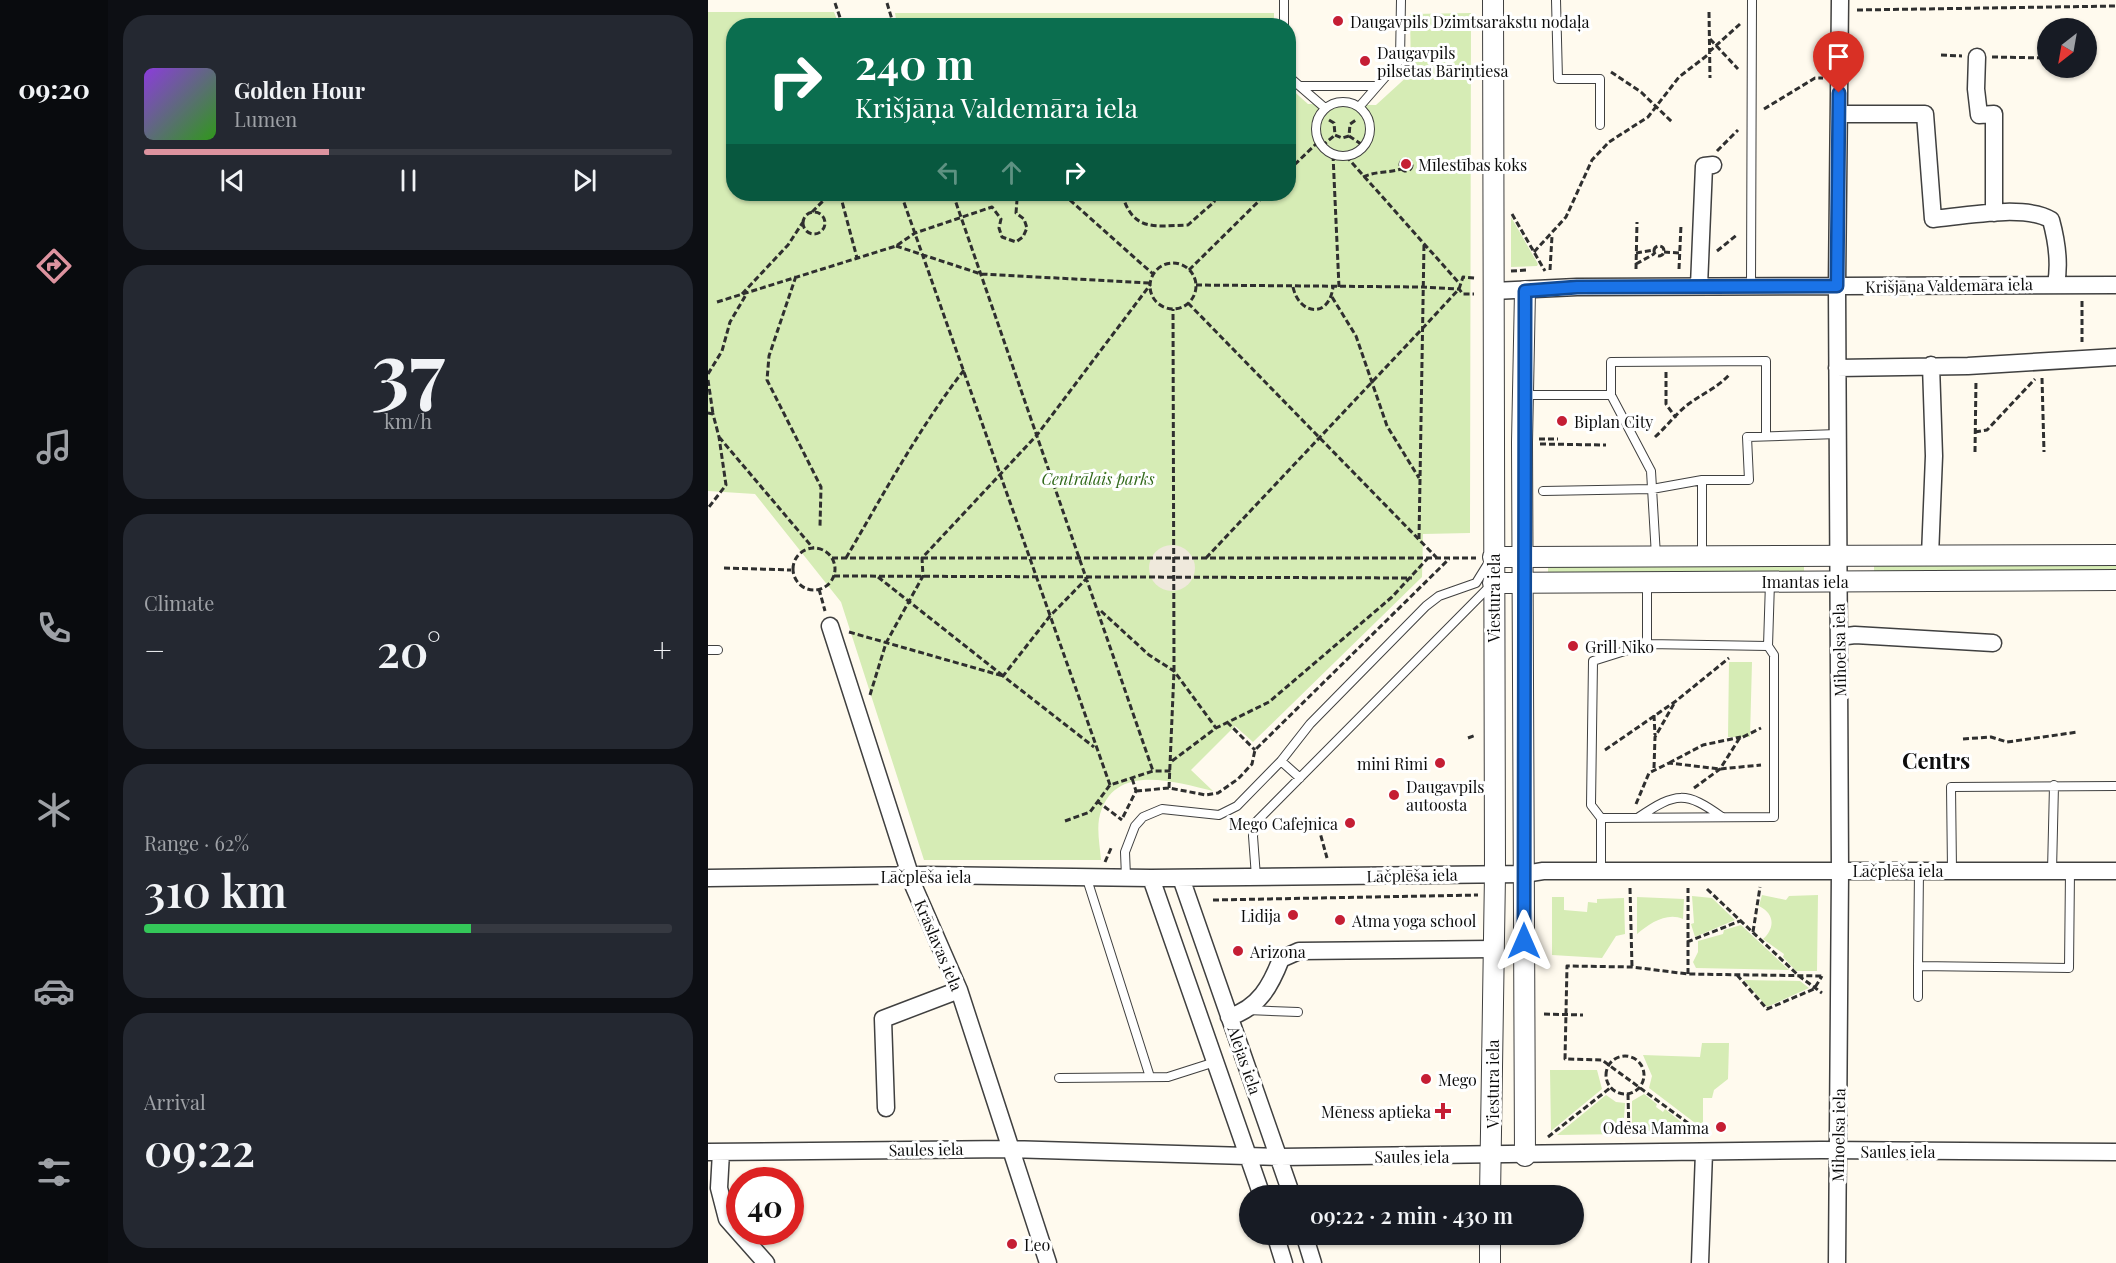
<!DOCTYPE html>
<html lang="en">
<head>
<meta charset="utf-8">
<style>
	:root { --surface:#171b24; --page:#242831; --text:#f1f3f6; --muted:#9ea1a6; --line:#363941; --accent:#dd939f }
	body { margin:0; font-family:"Playfair Display",serif; background:var(--page); color:var(--text); height:100vh; display:flex; flex-direction:column; font-size:22px; white-space:nowrap }
	* { box-sizing:border-box; margin:0 }
	p { font-size:20px; color:var(--muted) }
	.icon { flex:none; width:33px; height:33px; fill:none; stroke:currentColor; stroke-width:2; stroke-linecap:round; stroke-linejoin:round }
	.map { position:relative; flex:1; overflow:hidden }
	.panel { display:flex; flex-direction:column; gap:15px; padding:15px; background:#0d0f14; width:600px }
	.panel>* { flex:none }
	.top-card { position:absolute; left:18px; top:18px; width:570px; height:183px; border-radius:24px; box-shadow:0 2px 4px #0004; background:#0b6e4f; color:#fff; overflow:hidden }
	.needle { width:39px; rotate:211deg }
	.buttons { position:absolute; left:1329px; top:18px; display:grid; gap:12px }
	.buttons a { display:grid; place-items:center; width:60px; height:60px; border-radius:50%; background:var(--surface); box-shadow:0 2px 4px #0004; font-size:30px }
	.speed { position:absolute; left:18px; top:1167px; display:flex; gap:12px; font-size:30px; font-weight:700; text-align:center }
	.speed>* { display:grid; place-content:center; width:78px; height:78px; border-radius:50%; background:var(--surface); box-shadow:0 2px 4px #0004; line-height:1 }
	.speed .limit { border:9px solid #d22; background:#fff; color:#111 }
	.pin { position:absolute; display:grid; place-items:center; width:51px; height:51px; color:#fff; margin:-62px -26px; border-radius:50% 50% 50% 0; rotate:-45deg; box-shadow:0 0 6px #0007 }
	.pin .icon { rotate:45deg }
	.me { position:absolute; width:66px; margin:-33px; rotate:0deg; stroke-linejoin:round; filter:drop-shadow(0 0 4px #0008) }
	.turn { display:flex; align-items:center; gap:21px; height:126px; padding:0 30px; font-size:27px }
	.turn .icon { width:78px; height:78px; stroke-width:2.5 }
	.turn b { display:block; font-size:42px; line-height:51px }
	.lanes { display:flex; align-items:center; height:57px; padding:0 30px; background:#0003; justify-content:center; gap:30px; direction:ltr }
	.lanes .off { opacity:.35 }
	.big { font-size:45px; font-weight:600; line-height:1.1 }
	.panel .widget { flex:1; display:flex; flex-direction:column; justify-content:center; gap:9px; min-width:0; padding:0 21px; border-radius:24px; background:var(--page) }
	.panel .dial { align-items:center; gap:0 }
	.dial b { font-size:78px; line-height:1 }
	.song { display:flex; align-items:center; gap:18px }
	.cover { width:72px; height:72px; border-radius:9px; background:linear-gradient(135deg,hsl(270 70% 55%),hsl(110 70% 35%)) }
	.played { height:6px; border-radius:3px; background:linear-gradient(90deg,var(--accent) 35%,var(--line) 35%) }
	.keys { display:flex; justify-content:space-around; direction:ltr }
	.heat { display:flex; justify-content:space-between; align-items:center; font-size:33px; direction:ltr }
	.charge { height:9px; border-radius:4px; background:linear-gradient(90deg,#34c759 62%,var(--line) 0) }
	.trip { position:absolute; left:531px; top:1185px; width:345px; height:60px; border-radius:30px; background:var(--surface); box-shadow:0 2px 4px #0004; font-weight:600; line-height:60px; text-align:center }
	main { display:flex; flex:1; min-height:0 }
	.tabs { display:flex; flex-direction:column; width:108px; justify-content:space-around; align-items:center; background:#090b0e; color:var(--muted) }
	.tabs .icon { width:42px; height:42px }
	.tabs .active { color:var(--accent) }
	.tabs b { font-size:27px; color:var(--text) }
	.map>svg:first-child { display:block }
	.green { fill:#d6ecb5 }
	.plaza { fill:#efe9dc }
	.lines { fill:none; stroke-linecap:round; stroke-linejoin:round }
	.service-casing { stroke:#404040; stroke-width:10 }
	.minor-casing { stroke:#404040; stroke-width:19 }
	.tertiary-casing { stroke:#404040; stroke-width:22 }
	.path { stroke:#2f2f2f; stroke-width:3; stroke-dasharray:6 3; stroke-linecap:butt }
	.service { stroke:#fff; stroke-width:8 }
	.minor { stroke:#fff; stroke-width:16 }
	.tertiary { stroke:#fff; stroke-width:20 }
	.route-casing { stroke:#114b97; stroke-width:15 }
	.route { stroke:#1a73e8; stroke-width:10 }
	.poi-dot { fill:#c51e34; stroke:#fff; stroke-width:2 }
	.labels { text-anchor:middle; dominant-baseline:central; stroke-width:6; stroke-linejoin:round; paint-order:stroke }
	.poi-label { font-size:16px; fill:#0d0d0d; stroke:#fff; text-anchor:start }
	.street-label { font-size:16px; fill:#0d0d0d; stroke:#fff }
	.park-label { font-size:16px; font-style:italic; fill:#31691a; stroke:#fff }
	.district-label { font-size:22px; font-weight:bold; fill:#0d0d0d; stroke:#fff }
</style>
</head>
<body>
<main>
<nav class="tabs">
<b>09:20</b>
<svg class="icon active" aria-label="directions" viewBox="0 0 24 24"><path d="M12 3l9 9-9 9-9-9zM9 14v-3h6M13 9l2 2-2 2"/></svg>
<svg class="icon" aria-label="music" viewBox="0 0 24 24"><path d="M9 18V5l10-2v13"/><circle cx="6" cy="18" r="3"/><circle cx="16" cy="16" r="3"/></svg>
<svg class="icon" aria-label="phone" viewBox="0 0 24 24"><path d="M5 4h4l2 5-3 2q2 4 5 5l2-3 5 2v4C11 20 4 13 5 4z"/></svg>
<svg class="icon" aria-label="climate" viewBox="0 0 24 24"><path d="M12 3v18M4 7l16 10M4 17L20 7"/></svg>
<svg class="icon" aria-label="car" viewBox="0 0 24 24"><path d="M5 17H2v-5l4-1 3-4h7l3 4 3 1v5h-3M9 17h6M6 11h13"/><circle cx="7" cy="17" r="2"/><circle cx="17" cy="17" r="2"/></svg>
<svg class="icon" aria-label="filters" viewBox="0 0 24 24"><path d="M4 7h16M4 17h16"/><circle cx="9" cy="7" r="2"/><circle cx="15" cy="17" r="2"/></svg>
</nav>
<section class="panel">
<div class="widget">
<div class="song"><i class="cover"></i><div><b>Golden Hour</b><p>Lumen</p></div></div>
<div class="played"></div>
<div class="keys"><svg class="icon" aria-label="previous" viewBox="0 0 24 24"><path d="M18 5L8 12l10 7zM5 5v14"/></svg><svg class="icon" aria-label="pause" viewBox="0 0 24 24"><path d="M8 5v14M16 5v14"/></svg><svg class="icon" aria-label="next" viewBox="0 0 24 24"><path d="M6 5l10 7-10 7zM19 5v14"/></svg></div>
</div>
<div class="widget dial"><b>37</b><p>km/h</p></div>
<div class="widget"><p>Climate</p>
<div class="heat"><a>−</a><b class="big">20°</b><a>+</a></div>
</div>
<div class="widget"><p>Range · 62%</p><b class="big">310 km</b><div class="charge"></div></div>
<div class="widget"><p>Arrival</p><b class="big">09:22</b></div>
</section>
<div class="map">
<svg width="1408" height="1263" viewBox="0 0 1408 1263">
	<rect width="100%" height="100%" fill="#fffaee"/>
	<path class="green" d="M0,12h126l5,13h58l-2,-12h379v13h-540v168h554l1,-107 19,17 68,1 35,-32 -1,-59 61,-1 -1,520 -47,1 -1,43 -169,165 -18,-16 -44,44 22,21c-38,-9 -102,-30 -114,28 -2,13 1,28 2,41h-177l-83,-258 -86,-108 -47,-3z
		M803,217l27,47 -1,2 -26,1z
		M1408,564v7l-242,1v-7z
		M1096,565v6l-256,2v-6z
		M1021,662h23l-2,75h-22z
		M1054,895l24,5 3,-4 29,-1 -1,76h-21l-13,-14 1,-3 -21,-15c12,-11 12,-25 -4,-33z
		M984,896l20,2 23,22 -40,17 -4,-13 3,-1z
		M844,897h12v13l23,2 1,-10 9,1v-4l27,-1 1,36 -9,2 -14,22 -50,-3z
		M929,897l47,2 -1,20c-16,-7 -33,4 -46,15z
		M1033,925l48,45 -93,-2 -3,-6 5,-10v-11l25,-7 1,-4z
		M1036,980l56,1 9,7 -42,19z
		M994,1043h27l-1,36 -14,11 -2,8h-9v31l-54,-41 3,-12 -9,-21 57,2z
		M842,1070h47l5,19 -51,42z
		M936,1094l13,10 -1,3 7,5 2,-3 31,25 -64,1v-34z
		M898,1095l10,7 9,1 -2,31 -66,1z"/>
	<path class="plaza" d="M441 568a23 23 0 1 1 46 0a23 23 0 1 1-46 0Z"/>
	<g class="lines">
		<g class="service-casing">
			<path id="service" d="M576,0v26
				M848,0l2,79h42v46
				M580,76l37,32
				M592,86h77
				M608 129a27 27 0 1 1 54 0a27 27 0 1 1-54 0Z
				M651,107l41,-47 1,-60
				M1043,285l1,-285
				M816,395h87
				M835,491l109,-2 50,-9h47l-2,-43 91,-3
				M948,556l-5,-85 -40,-76v-33l155,-1v75
				M994,556v-76
				M939,582v62
				M0,650h10
				M573,761l19,17
				M931,817c37,-25 47,-26 83,0
				M893,818l173,-1v-162l-6,-9 2,-64
				M1211,870l-1,96 151,2 1,-97
				M1244,870l-1,-83 165,-1
				M893,871v-53l-10,-13 2,-144 54,-17 121,2
				M1344,871l2,-86
				M378,876l64,201
				M418,877l-1,-25 10,-26 8,-9 19,-8 57,6 18,-9 44,-45 29,-37 116,-118 13,-10 37,-13 13,-21
				M548,877l-3,-41 2,-13 236,-238
				M1210,997v-31
				M539,1010l51,2
				M351,1078l109,-1 47,-15"/>
		</g>
		<g class="minor-casing">
			<path id="minor" d="M1269,57l-1,32 3,26 15,-1v99
				M1131,114h86l8,105c30,-3 93,-15 118,1 6,22 9,43 5,64
				M991,286l5,-120 9,-1
				M785,291l84,-4 539,-2
				M1129,368l131,-2 148,-9
				M1222,556l4,-100 -3,-91
				M122,626l84,261 45,103 89,273
				M1131,637l16,-2 138,8
				M0,878l218,-3 225,3 373,-4 19,-3h573
				M443,878l111,318
				M473,878l111,318
				M521,1017c30,-9 42,-32 52,-58l18,-8 194,-2
				M178,1108l-3,-89 76,-29
				M0,1152l302,-3 270,8 541,-7 295,2
				M13,1152l-2,36 8,31 39,44
				M567,1234l9,29
				M596,1234l9,29
				M992,1263l4,-111
				M1129,1263l3,-392 -3,-585 3,-286"/>
		</g>
		<g class="tertiary-casing">
			<path id="tertiary" d="M817,291l-3,151 3,714
				M785,557l623,-2
				M785,583l623,-3
				M782,1196l5,-322 -2,-874
				M782,1234v29"/>
		</g>
		<path class="path" d="M127,3l8,23
			M179,3l7,23
			M1149,10l259,-4
			M1001,12l1,66
			M1002,39l28,30
			M1001,52l31,-28
			M1233,55l21,1
			M1284,57l56,1
			M1378,58h9
			M903,72l30,20 31,30
			M1056,109l51,-31h8
			M621,120l5,3 1,12 7,3 7,-2 1,-12 6,-4
			M641,136l15,10
			M614,146l13,-11
			M1009,151l21,-21
			M625,155l6,132
			M638,156l113,127
			M692 165a6 6 0 1 1 12 0a6 6 0 1 1-12 0Z
			M580,171l30,-29
			M655,177c13,-6 25,-4 38,-8
			M132,194l17,64
			M193,194l209,591
			M245,194l200,577
			M355,194l90,80
			M414,194c11,38 32,32 66,31l26,-23 3,-8
			M95 223a11 11 0 1 1 22 0a11 11 0 1 1-22 0Z
			M104,212l18,-18
			M804,214l33,57
			M946 251a5 5 0 1 1 10 0a5 5 0 1 1-10 0Z
			M188,246l85,28 169,9
			M1009,251l21,-17
			M826,252l32,-35 26,-57 17,-18 39,-25 31,-40 30,-23
			M956,252l15,1
			M928,253l18,-3
			M442 286a23 23 0 1 1 46 0a23 23 0 1 1-46 0Z
			M928,264l18,-10
			M928,269l1,-47
			M971,269l2,-44
			M481,270l77,-76
			M842,270l2,-34
			M803,271l17,-1
			M88,276l-27,80 -2,24 54,107 -1,39
			M488,285l227,2 36,2 4,5h11
			M585,287c6,28 36,32 40,0
			M34,294l46,-49 15,-23
			M624,297l24,39 31,90 32,52
			M1374,301v41
			M9,302l179,-56 19,-13 77,-26 9,12 -2,9 3,9 14,5 7,-5 4,-9 -3,-9 -8,-6 1,-13 6,-6
			M480,303l249,255
			M958,372v32l10,14
			M0,374l14,-23 8,-29 17,-29
			M1334,378l2,74
			M0,380l5,34
			M0,413l5,1 6,23 7,48 -17,22
			M1267,432l12,-2 48,-51
			M11,437l94,111
			M947,437c11,-10 20,-22 31,-31 14,-11 31,-18 43,-31
			M831,439h19
			M832,444l66,1
			M1267,452l1,-72
			M711,539l5,-295
			M85 569a21 21 0 1 1 42 0a21 21 0 1 1-42 0Z
			M124,558h644
			M138,558c37,-63 73,-130 118,-188
			M498,558l216,-229 37,-40 4,-12 12,1
			M16,568l67,2
			M126,576l578,2
			M170,577l124,98
			M380,577l-38,39 -47,60 91,71
			M111,589l6,22
			M393,611l48,44 25,16 42,57
			M141,632l154,44
			M162,695l16,-52 37,-67 -1,-18 115,-123 113,-150
			M946,715l1,20
			M519,722l28,28
			M760,738l8,-3
			M1255,739l28,-2 16,5 71,-10
			M897,750l71,-49 53,-43
			M464,761l44,-33 53,-26 123,-105 36,-39
			M961,763l34,-18 38,-8
			M946,768l1,-31 20,-35
			M461,788l5,-117 -1,-362
			M986,788l26,-19 19,-30 22,-11
			M428,791l33,-3 37,7 12,-2 20,-14 14,-15 3,-14 194,-191
			M389,801l25,19
			M928,804l13,-31 20,-10 51,6 41,-4
			M415,817l13,-26 -4,-13
			M608,818l11,40
			M357,821l25,-9 20,-27 43,-14h18
			M397,862l7,-16
			M922,888l2,79
			M999,889l92,87 23,17
			M505,900l265,-5
			M1045,932l7,-45
			M979,942l53,-21
			M980,974v-86
			M1029,975l30,34 47,-20 8,-13
			M836,1014l39,1
			M898 1075a19 19 0 1 1 38 0a19 19 0 1 1-38 0Z
			M920,1094l1,41
			M995,1134l-101,-74 -37,-1 2,-93 65,1 56,7 134,2
			M840,1137l62,-49"/>
		<use href="#service" class="service"/>
		<use href="#minor" class="minor"/>
		<use href="#tertiary" class="tertiary"/>
	</g>
	<g class="lines">
		<g class="route-casing">
			<path id="route" d="M816,941l1,-650 52,-4 260,-1 2,-193"/>
		</g>
		<use href="#route" class="route"/>
	</g>
	<g class="poi-dot">
		<circle cx="630" cy="21" r="6"/>
		<circle cx="657" cy="61" r="6"/>
		<circle cx="698" cy="164" r="6"/>
		<circle cx="854" cy="421" r="6"/>
		<circle cx="865" cy="646" r="6"/>
		<circle cx="732" cy="763" r="6"/>
		<circle cx="686" cy="795" r="6"/>
		<circle cx="642" cy="823" r="6"/>
		<circle cx="585" cy="915" r="6"/>
		<circle cx="632" cy="920" r="6"/>
		<circle cx="530" cy="951" r="6"/>
		<circle cx="718" cy="1079" r="6"/>
		<path d="M732 1102h6v6h6v6h-6v6h-6v-6h-6v-6h6z"/>
		<circle cx="1013" cy="1127" r="6"/>
		<circle cx="304" cy="1244" r="6"/>
	</g>
	<g class="labels">
		<g class="poi-label">
			<text x="642" y="21">Daugavpils Dzimtsarakstu nodaļa</text>
			<text x="669" y="52">Daugavpils<tspan x="669" dy="18">pilsētas Bāriņtiesa</tspan></text>
			<text x="710" y="164">Mīlestības koks</text>
			<text x="866" y="421">Biplan City</text>
			<text x="877" y="646">Grill Niko</text>
			<text x="720" y="763" text-anchor="end">mini Rimi</text>
			<text x="698" y="786">Daugavpils<tspan x="698" dy="18">autoosta</tspan></text>
			<text x="630" y="823" text-anchor="end">Mego Cafejnica</text>
			<text x="573" y="915" text-anchor="end">Lidija</text>
			<text x="644" y="920">Atma yoga school</text>
			<text x="542" y="951">Arizona</text>
			<text x="730" y="1079">Mego</text>
			<text x="723" y="1111" text-anchor="end">Mēness aptieka</text>
			<text x="1001" y="1127" text-anchor="end">Odesa Mamma</text>
			<text x="316" y="1244">Leo</text>
		</g>
		<g class="street-label">
			<text transform="translate(1241 285) rotate(-1)">Krišjāņa Valdemāra iela</text>
			<text x="1097" y="581">Imantas iela</text>
			<text transform="translate(785 598) rotate(-90)">Viestura iela</text>
			<text transform="translate(1131 650) rotate(-91)">Mihoelsa iela</text>
			<text x="1190" y="870">Lāčplēša iela</text>
			<text transform="translate(704 875) rotate(-1)">Lāčplēša iela</text>
			<text x="218" y="876">Lāčplēša iela</text>
			<text transform="translate(231 945) rotate(67)">Krāslavas iela</text>
			<text transform="translate(537 1060) rotate(71)">Alejas iela</text>
			<text transform="translate(784 1084) rotate(-90)">Viestura iela</text>
			<text transform="translate(1130 1135) rotate(-89)">Mihoelsa iela</text>
			<text transform="translate(218 1149) rotate(-1)">Saules iela</text>
			<text x="1190" y="1151">Saules iela</text>
			<text x="704" y="1156">Saules iela</text>
		</g>
		<g class="park-label">
			<text x="390" y="478">Centrālais parks</text>
		</g>
		<g class="district-label">
			<text x="1228" y="760">Centrs</text>
		</g>
	</g>
</svg>
<div class="buttons">
<a><svg class="needle" viewBox="-14 -14 28 28"><path d="M0-13l5 13h-10z" fill="#e53935"/><path d="M0 13l5-13h-10z" fill="#9ea1a6"/></svg></a>
</div>
<div class="speed"><div class="limit">40</div></div>
<div class="pin" style="left:1131px;top:93px;background:#d93025"><svg class="icon" aria-label="arrive" viewBox="0 0 24 24"><path d="M6 21V4h12l-3 4 3 4H6"/></svg></div>
<svg class="me" style="left:816px;top:941px" viewBox="-20 -20 40 40"><path d="M0-17L14 15 0 8-14 15z" fill="#1a73e8" stroke="#fff" stroke-width="4"/></svg>
<div class="trip">09:22 · 2 min · 430 m</div>
<div class="top-card">
<div class="turn"><svg class="icon" aria-label="right" viewBox="0 0 24 24"><path d="M7 20v-9h11M14 6l5 5-5 5"/></svg><div><b>240 m</b>Krišjāņa Valdemāra iela</div></div>
<div class="lanes"><svg class="icon off" aria-label="left" viewBox="0 0 24 24"><path d="M17 20v-9H6M10 6l-5 5 5 5"/></svg><svg class="icon off" aria-label="ahead" viewBox="0 0 24 24"><path d="M12 20V5M6 11l6-6 6 6"/></svg><svg class="icon" aria-label="right" viewBox="0 0 24 24"><path d="M7 20v-9h11M14 6l5 5-5 5"/></svg></div>
</div>
</div>
</main>
</body>
</html>
